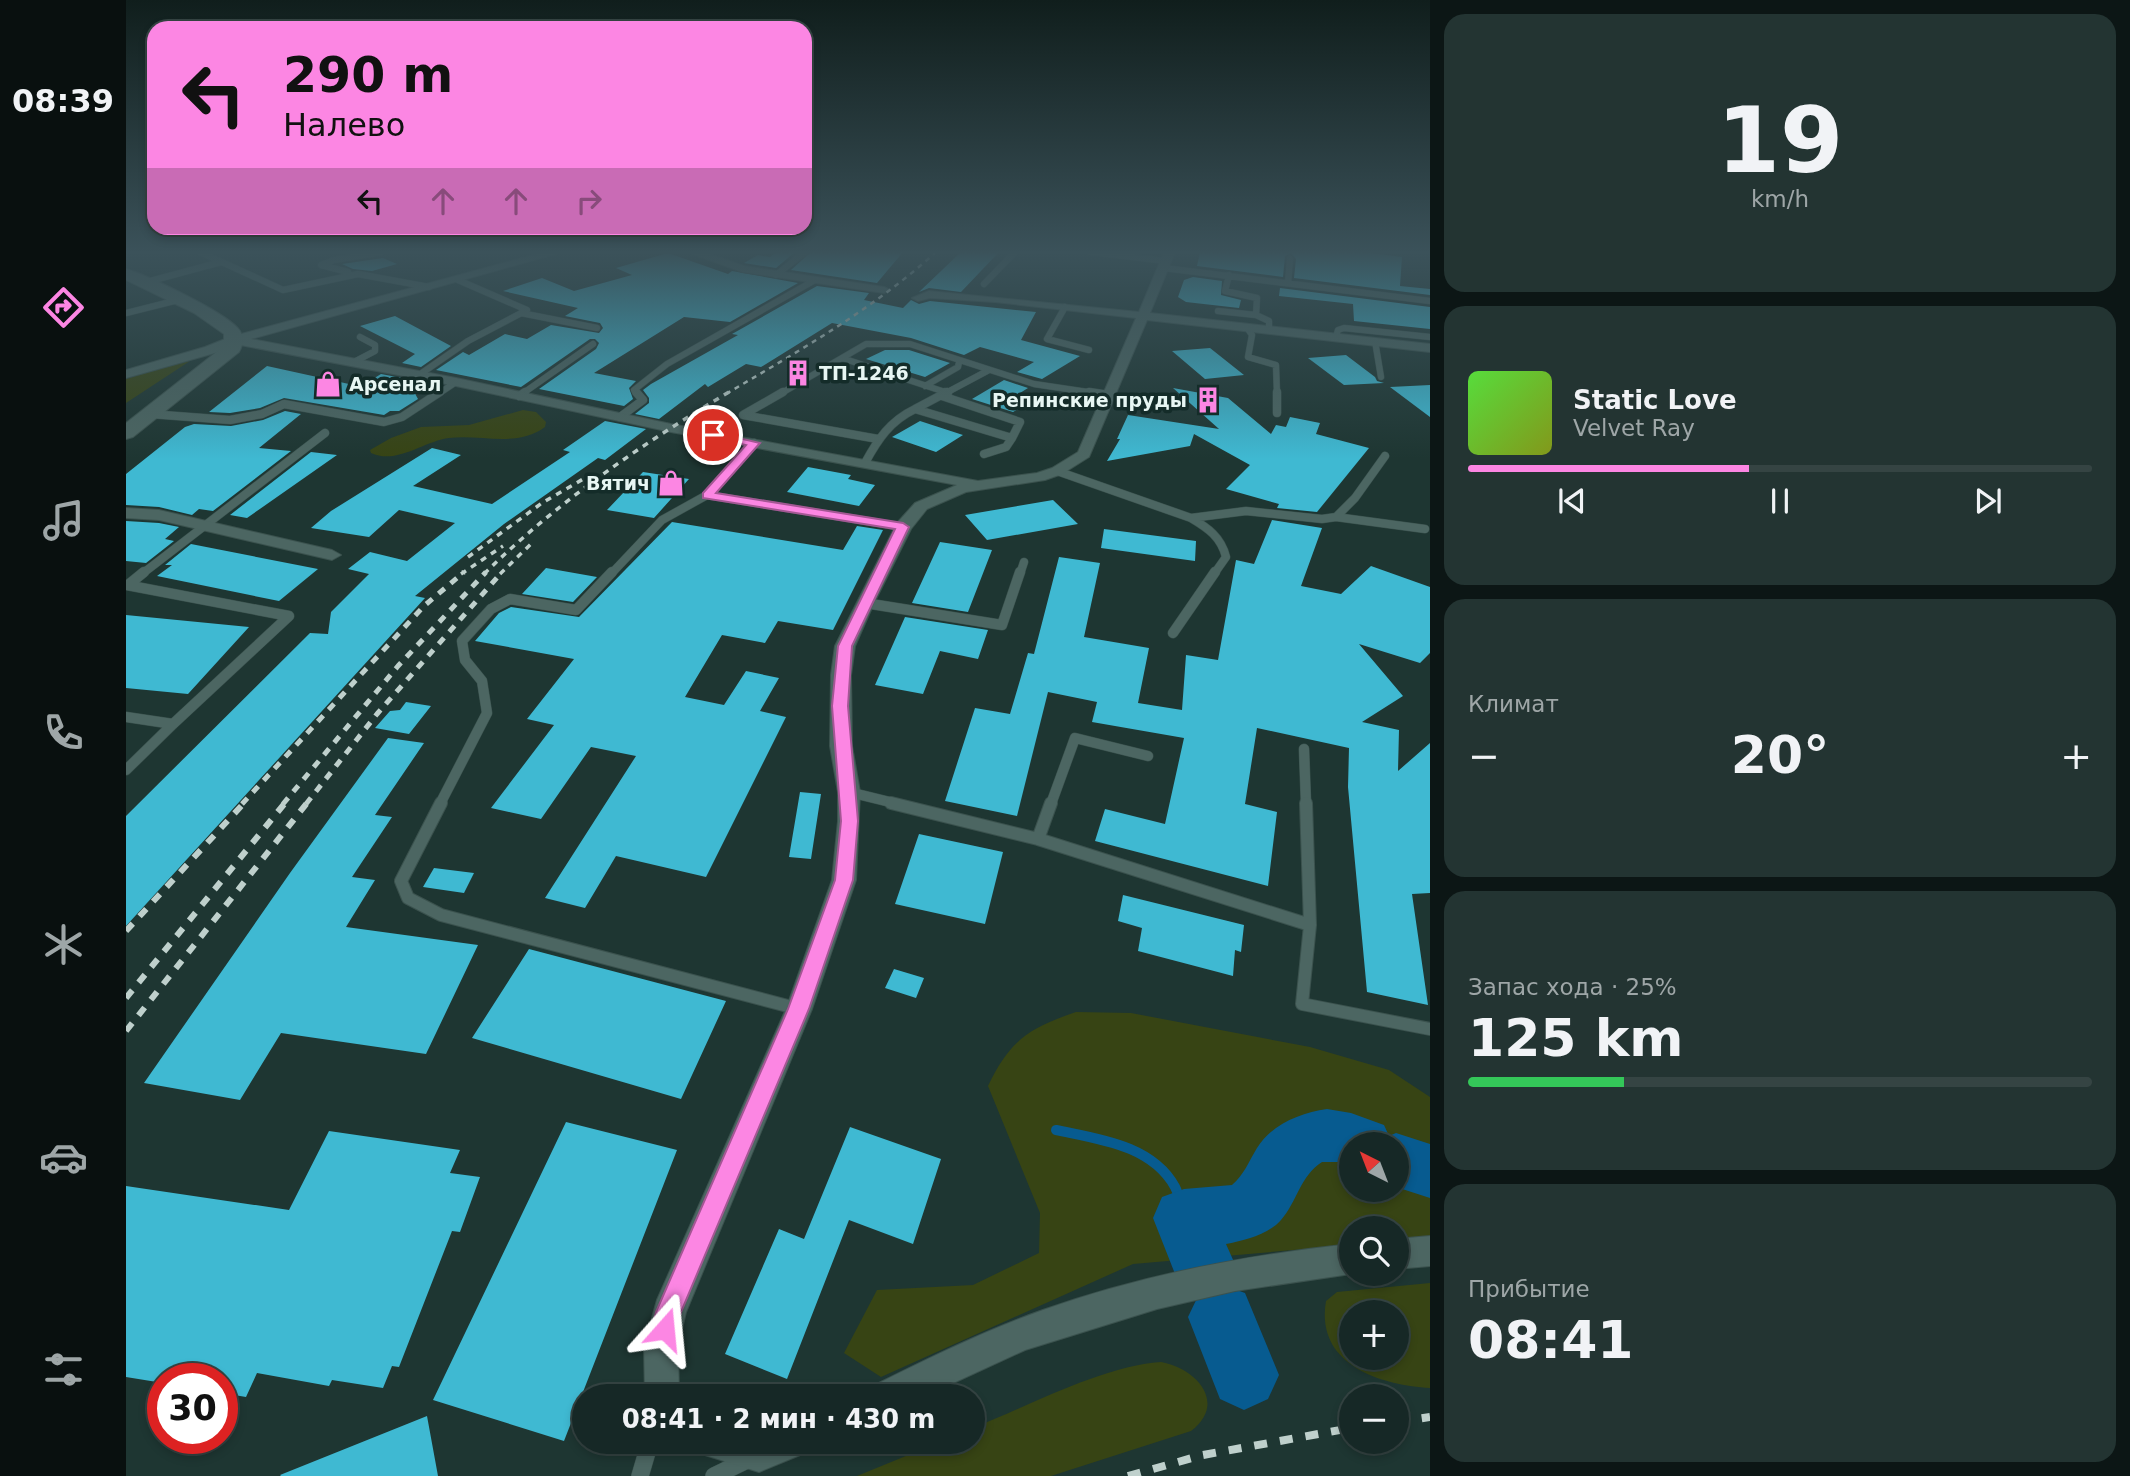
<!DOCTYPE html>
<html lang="ru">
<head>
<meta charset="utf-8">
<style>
	:root { --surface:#162826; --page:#233432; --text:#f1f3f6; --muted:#9ea6a7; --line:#354443; --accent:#fc86e3 }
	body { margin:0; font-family:"DejaVu Sans",sans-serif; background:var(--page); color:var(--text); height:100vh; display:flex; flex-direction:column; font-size:26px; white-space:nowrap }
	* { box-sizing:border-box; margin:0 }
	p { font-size:23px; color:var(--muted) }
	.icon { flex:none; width:38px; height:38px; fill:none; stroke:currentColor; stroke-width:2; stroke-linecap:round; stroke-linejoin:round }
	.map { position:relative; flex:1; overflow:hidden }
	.panel { display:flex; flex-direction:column; gap:14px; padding:14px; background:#0c1615; width:700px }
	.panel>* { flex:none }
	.hud { position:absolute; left:21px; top:21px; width:665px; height:214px; border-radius:21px; box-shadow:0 4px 10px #0003,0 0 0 2px var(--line); background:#fc86e3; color:#111; overflow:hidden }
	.needle { width:46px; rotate:318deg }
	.tools { position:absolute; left:1213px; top:1132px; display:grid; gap:14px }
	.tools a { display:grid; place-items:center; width:70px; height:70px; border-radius:50%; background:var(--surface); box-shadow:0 4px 10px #0003,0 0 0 2px var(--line); font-size:35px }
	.speed { position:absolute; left:21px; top:1363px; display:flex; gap:14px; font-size:35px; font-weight:700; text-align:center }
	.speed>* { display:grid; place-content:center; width:91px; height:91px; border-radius:50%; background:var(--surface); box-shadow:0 4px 10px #0003,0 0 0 2px var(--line); line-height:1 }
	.speed .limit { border:10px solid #d22; background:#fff; color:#111 }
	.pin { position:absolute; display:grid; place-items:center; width:60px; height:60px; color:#fff; margin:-30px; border:4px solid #fff; border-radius:50%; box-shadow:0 2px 7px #0007 }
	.me { position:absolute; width:77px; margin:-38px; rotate:18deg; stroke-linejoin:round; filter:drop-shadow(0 0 5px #0008) }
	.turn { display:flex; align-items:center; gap:24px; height:147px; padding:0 21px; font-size:32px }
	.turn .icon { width:91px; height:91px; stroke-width:2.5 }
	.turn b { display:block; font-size:49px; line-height:60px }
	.lanes { display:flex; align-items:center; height:66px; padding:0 21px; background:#0003; justify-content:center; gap:35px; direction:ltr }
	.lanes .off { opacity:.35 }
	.big { font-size:52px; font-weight:700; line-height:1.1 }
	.panel .tile { flex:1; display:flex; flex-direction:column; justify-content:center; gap:10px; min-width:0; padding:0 24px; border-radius:21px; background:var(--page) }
	.panel .dial { align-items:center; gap:0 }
	.dial b { font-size:91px; line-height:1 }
	.song { display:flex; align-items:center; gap:21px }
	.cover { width:84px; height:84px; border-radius:10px; background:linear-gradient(135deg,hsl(110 70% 55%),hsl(70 70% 35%)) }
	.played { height:7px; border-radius:4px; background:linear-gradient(90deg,var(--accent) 45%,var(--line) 45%) }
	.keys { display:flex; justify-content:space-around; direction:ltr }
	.heat { display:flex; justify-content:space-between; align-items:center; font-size:38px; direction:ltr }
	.charge { height:10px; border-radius:5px; background:linear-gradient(90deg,#34c759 25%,var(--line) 0) }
	.trip { position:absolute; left:446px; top:1384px; width:413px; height:70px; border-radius:35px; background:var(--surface); box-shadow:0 4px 10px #0003,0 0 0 2px var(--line); font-weight:700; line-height:70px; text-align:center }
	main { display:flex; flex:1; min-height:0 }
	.tab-bar { display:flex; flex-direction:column; width:126px; justify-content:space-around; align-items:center; background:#09100f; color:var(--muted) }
	.tab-bar .icon { width:49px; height:49px }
	.tab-bar .on { color:var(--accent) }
	.tab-bar b { font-size:32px; color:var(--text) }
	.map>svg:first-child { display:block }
	.green { fill:#374414; fill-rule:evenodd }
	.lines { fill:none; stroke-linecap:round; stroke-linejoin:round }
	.stream { stroke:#075b90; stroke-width:10 }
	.river { fill:#075b90; fill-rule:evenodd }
	.building { fill:#3fb9d2 }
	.lane-far4-casing { stroke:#3b524e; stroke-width:7 }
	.lane-far3-casing { stroke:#3b524e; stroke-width:9 }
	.lane-far2-casing { stroke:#3b524e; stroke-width:11 }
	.lane-far1-casing { stroke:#3b524e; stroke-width:14 }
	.lane-casing { stroke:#3b524e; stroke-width:18 }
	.street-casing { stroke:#3b524e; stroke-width:2 }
	.secondary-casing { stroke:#3b524e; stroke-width:2 }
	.lane-far4 { stroke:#4c6662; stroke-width:6 }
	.lane-far3 { stroke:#4c6662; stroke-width:8 }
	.lane-far2 { stroke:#4c6662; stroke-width:10 }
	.lane-far1 { stroke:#4c6662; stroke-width:12 }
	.lane { stroke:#4c6662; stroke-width:17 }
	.street { fill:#4c6662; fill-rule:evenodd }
	.secondary { fill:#4c6662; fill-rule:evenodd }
	.rail-far4 { stroke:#bfd0cc; stroke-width:2.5; stroke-dasharray:5 5; stroke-linecap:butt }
	.rail-far3 { stroke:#bfd0cc; stroke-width:3.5; stroke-dasharray:6 6; stroke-linecap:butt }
	.rail-far2 { stroke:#bfd0cc; stroke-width:5; stroke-dasharray:8 8; stroke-linecap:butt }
	.rail-far1 { stroke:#bfd0cc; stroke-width:6; stroke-dasharray:10 10; stroke-linecap:butt }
	.rail { stroke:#bfd0cc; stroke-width:8; stroke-dasharray:13 13; stroke-linecap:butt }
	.route { fill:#fc86e3; stroke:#a45794; stroke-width:2 }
	.labels { text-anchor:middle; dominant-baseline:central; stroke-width:7; stroke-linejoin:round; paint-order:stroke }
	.far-poi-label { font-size:19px; font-weight:bold; fill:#e7f6f3; stroke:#142c29; text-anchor:start }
</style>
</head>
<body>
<main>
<nav class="tab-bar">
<b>08:39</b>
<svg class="icon on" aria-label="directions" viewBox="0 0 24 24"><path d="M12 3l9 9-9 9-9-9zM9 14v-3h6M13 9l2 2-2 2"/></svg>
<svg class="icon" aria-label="music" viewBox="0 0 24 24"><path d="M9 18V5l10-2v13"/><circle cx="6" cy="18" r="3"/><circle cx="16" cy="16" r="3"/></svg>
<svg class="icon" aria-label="phone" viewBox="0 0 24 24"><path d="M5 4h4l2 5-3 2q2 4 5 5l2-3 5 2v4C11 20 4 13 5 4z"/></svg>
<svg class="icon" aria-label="climate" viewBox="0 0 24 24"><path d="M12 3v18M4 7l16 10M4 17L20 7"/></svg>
<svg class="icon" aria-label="car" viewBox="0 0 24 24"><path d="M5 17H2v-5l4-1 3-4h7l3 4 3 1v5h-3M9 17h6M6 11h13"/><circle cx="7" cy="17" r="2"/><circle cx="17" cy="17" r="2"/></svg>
<svg class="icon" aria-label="filters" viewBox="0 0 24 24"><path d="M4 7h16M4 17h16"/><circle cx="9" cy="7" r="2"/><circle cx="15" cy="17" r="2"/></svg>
</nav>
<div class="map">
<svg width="1304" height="1476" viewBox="0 0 1304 1476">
	<rect width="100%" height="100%" fill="#1e3632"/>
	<path class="green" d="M64,361l-64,42v-24c12,-3 21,-8 32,-12 8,-4 20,-3 32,-6z
		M397,410l13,2 10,10 -1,5c-28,21 -64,7 -96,11 -25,3 -52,27 -78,15l-1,-3 21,-12 30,-11 48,-2z
		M950,1012l55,1 179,34 79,23 41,27v142l-33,2 -1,-13h-45v17l-218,19 -252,113 -37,-24 33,-63 96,-5 66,-32 1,-40 -52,-127c22,-46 41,-58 88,-74zM1225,1144h45v46h-45z
		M1304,1283v105c-51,-3 -115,-24 -104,-87l11,-9zM1270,1312v46h-45v-46z
		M1035,1362c35,6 67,41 30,69l-140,45h-194l83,-34h33v-14c56,-22 129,-62 188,-66z"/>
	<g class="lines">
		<path class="stream" d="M930,1130c42,9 96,15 119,57 5,9 6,21 9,31"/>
		<path class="river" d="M1201,1109l24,4 33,12 5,11 7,-3 34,11v54l-34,-11v-43h-45v22l-12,-4h-17c-22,14 -25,40 -41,58 -12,14 -37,21 -55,24l8,18 -11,23 22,8 34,82 -11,24 -24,11 -24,-11 -32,-82 12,-25 -21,-8 -26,-66 9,-21 22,-8 48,-4c12,-10 17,-24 25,-37 15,-24 43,-35 70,-39z"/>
	</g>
	<path class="building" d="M650,252h19l-19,16 -32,-5 14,-8 12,2z
		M685,252h92l-26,31 -86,-13z
		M835,252h38l-38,40 -32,-4 -10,4z
		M1074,252h164l38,5 -2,29 30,3v6l-136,-17 2,-19 -5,-6 -6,3 -2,21 -86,-11z
		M542,253l60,21 4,-3 66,12 -68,39 -46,-5 -90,56 42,8 -7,7 4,11 -9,7 -85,-17 57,-40 3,-6 -4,-4h-5l-69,48 -85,-17 27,-18 6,3 36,-21 22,5 24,-14 48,8 4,-5 -3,-5 -35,-7 13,-8 -75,-17 39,-13 32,13 58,-16 -16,-7z
		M257,258l14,6 -25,7 -19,-2 -11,-5z
		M1067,277l29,4 -1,14 20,5 -2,8 -53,-6 -8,-5 6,-17z
		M691,286l52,7 -5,7 39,8 8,-8 8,4 11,-3 106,11 -15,28 59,16 -38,23 -25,-7 17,-10 -54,-15 -16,8 -53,-17 -79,-15 -71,44 -15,-3 -38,23 -3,-3 -46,35 -24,-5 14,-11v-5l-6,-8 8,-6 87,-49 -6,-1z
		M1154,288l150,19v22l-76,-8 -1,-17 -74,-8z
		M269,316l56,30 -30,21 -19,-4 13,-9 -55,-28z
		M1084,348l34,27 -39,4 -33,-28z
		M759,350h24l41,13 -25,14 -59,-18z
		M1220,355l29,22 2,4 7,2 -40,2 -36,-27z
		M141,366l82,18 7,-4 12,2 13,-8 26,5 11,20 -19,12h-9l-6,4 -100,-17 -24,10 -30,5 -21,-1z
		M878,380l24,8 -8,5 17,5 -24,14 -41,-13z
		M1304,385v32l-40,-30z
		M1047,388l55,10 43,36 5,-9 10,2 4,-10 30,6 -4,11 53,14 -52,64 -40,-4 2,-4 -53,-15 24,-24 -56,-31 -4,12 -83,15 13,-22h-3l11,-24 91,14z
		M159,411l16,3 -42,34 32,3 -78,60 -14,-2 -7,6 -33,-8 -33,-2v-31l59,-47 9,-3 37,2 32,-6z
		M479,421l41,8 -41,31 -7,-2 -94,66 -89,72 10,2 -299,328v-110l184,-183 18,1 3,-22 38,-38 -21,-5 22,-17 37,9 48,-38 -56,-13 -30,27 -58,-9 20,-17 101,-63 29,7 -48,31 79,18 78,-52 -7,-2z
		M794,421l43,14 -27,17 -44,-15z
		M185,452l26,3 -90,63 -17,-3z
		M682,467l43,8 -3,4 27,6 -16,21 -72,-14z
		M517,472l46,7 -35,39 -47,-8z
		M927,500l25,24 -91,16 -22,-25z
		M1146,520l50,8 -21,58 40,8 30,-28 59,21v66l-10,10 -61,-19 44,52 -41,26 37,8 -1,41 32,-28v150l-18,1 16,111 -61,-13 -19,-205 1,-39 -92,-20 -12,76 32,8 -9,74 -173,-45 10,-32 60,15 19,-86 -92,-16 5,-20 -49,-10 -31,124 -72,-15 30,-93 35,6 18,-61 6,1 25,-97 41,6 -16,74 65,11 -11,55 44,7 4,-55 32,5 18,-100 18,4z
		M0,521l33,2 20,4 -14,12 9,2 -28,22 -20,-2z
		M546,522l171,28 14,-24 26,4 -50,100 -55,-9 -13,22 -43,-8 -37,62 39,8 22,-34 33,7 -19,33 26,6 -80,160 -90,-21 -31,52 -40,-10 91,-142 -45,-9 -50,72 -50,-11 63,-83 -27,-6 47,-60 -99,-18 24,-28 12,-6 68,10z
		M978,529l92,12 -1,20 -94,-13z
		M814,542l52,8 -24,62 -56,-9z
		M65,544l127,25 -39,32 -122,-25 15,-11h-7z
		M420,568l51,9 -24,25 -51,-8z
		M0,615l123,12 -61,67 -62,-6z
		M779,617l83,13 -10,29 -38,-8 -17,43 -48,-9z
		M280,702l25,4 -22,28 -34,-6 15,-17 10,-1z
		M262,738l36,5 -49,72 17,2 -40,60 23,3 -29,47 132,18 -52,109 -145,-21 -41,67 -96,-17 146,-210z
		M674,792l21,2 -10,65 -22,-2z
		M793,834l84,18 -18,72 -90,-20z
		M308,868l40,5 -10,20 -41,-6z
		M997,895l121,30 -3,27 -6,-2 -2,26 -95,-25 4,-23 -24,-7z
		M403,949l197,52 -45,98 -209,-61z
		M768,969l30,9 -8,20 -31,-10z
		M440,1122l111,28 -113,291 -131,-41z
		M724,1127l91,32 -28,85 -64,-24 -62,159 -62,-25 54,-125 25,10z
		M203,1131l131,19 -10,23 30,4 -20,55 -8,-1 -53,136 -7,-1 -9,22 -51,-8 -3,6 -72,-13 -11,24 -24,-4v-14h-59v4l-37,-6v-191l163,24z
		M301,1416l11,60h-157l-1,-1z"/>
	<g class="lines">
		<g class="lane-far4-casing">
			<path id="lane-far4" d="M74,252l83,38 75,-16 71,13
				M965,252l75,9
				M1038,268l266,33
				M222,272l-27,-7 13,-5 48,-8
				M650,275l29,-23
				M1103,275l-4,16 32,7 -1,17 13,6v8
				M17,283l78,-21
				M1162,283l2,-24
				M858,284l31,-32
				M939,307l-18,32 42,11
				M1092,311l38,4
				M0,313l52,-13
				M395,313l76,15
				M1122,329l4,6 -4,22 28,8 1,29
				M1210,337l2,-7 6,-2 86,9
				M1249,341l6,36
				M716,358l106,35
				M226,363l23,-12v-6l-15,-8
				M293,375l49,-34 59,-31 -69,-30
				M799,386l33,-19 1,-5
				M312,394l18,-12
				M396,394l71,-50
				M511,394l-3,-4 33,-26 148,-84
				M654,394l86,-50h44l124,40 67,10
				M818,394l45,-24"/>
		</g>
		<g class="lane-far3-casing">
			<path id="lane-far3" d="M657,392l-40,23 135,24
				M819,392l3,1
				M963,392l20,3
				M1151,392v21
				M393,396l6,-4
				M816,396l78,26 -8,16
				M789,409l32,-17
				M24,414l80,6 32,-6 22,-10 100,18 18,-5 38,-25
				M494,417l23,-17 -7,-8
				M628,443l-47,52 196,32
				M739,463c13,-24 25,-42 50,-54l97,29 -6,9 -22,7
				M931,471l134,47c17,10 30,19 35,39l-12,17
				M1210,517l89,12
				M1065,518l55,-7 76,8 14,-2 19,-19 30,-42
				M16,574l183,-141
				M485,574l51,-54 45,-25
				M894,574l4,-12"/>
		</g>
		<g class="lane-far2-casing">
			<path id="lane-far2" d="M0,585l163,31 -116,108 -47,-7
				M2,585l16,-13
				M739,603l137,22 18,-53
				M1047,633l42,-61
				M1178,749l2,55
				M0,770l47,-46
				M723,792l49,12
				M314,804l47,-91 -5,-32 -17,-21 -3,-19 29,-32 19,-10 66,11 36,-38
				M925,804l24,-66 73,18"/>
		</g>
		<g class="lane-far1-casing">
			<path id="lane-far1" d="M315,803l-40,78 7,17 33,17 358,94
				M765,803l147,36 13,-36
				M912,839l272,86 -4,-122
				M1184,925l-8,79 128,25"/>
		</g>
		<g class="lane-casing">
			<path id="lane" d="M514,1476l10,-34
				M588,1476l35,-17"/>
		</g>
		<g class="street-casing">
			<path id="street" d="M418,252h19l-312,87 205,39 215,46 307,57 59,-8 15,-5 26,-16 58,-134 -141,-16 -65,-4 -12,3 -6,-3 17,-7 210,21 25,-60h11l-25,61 280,31v8l-283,-32 -58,137 -27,17 -17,6 -79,12 -39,17 -16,20 -37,74 -19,43 -4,29 1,71 8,46 -4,88 -44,129 -126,303 -8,34 1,50h-34l-1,-50 13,-46 129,-291 46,-129 6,-59v-29l-8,-46 1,-71 4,-29 62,-123 18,-20 42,-18 -286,-53 -215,-46 -221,-42 -20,9 -89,25v-8l79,-23 25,-10z
				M561,252h17l40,14 140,21 6,3 -6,3 -142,-21z
				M0,508l33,2 173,40 9,5 -9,5 -173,-40 -33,-2z
				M1304,1236v30l-34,3v-30z
				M1225,1244v30l-116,17 -78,18 -132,41 -100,46h-53l5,-12c54,-27 109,-54 166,-74 99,-35 203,-55 308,-66z
				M574,1442h105l-5,13 -41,17 -54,-17z"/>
		</g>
		<g class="secondary-casing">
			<path id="secondary" d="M0,269c21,6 104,45 114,62 4,7 3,14 -1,21l-106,85 -7,2v-16l98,-77v-12l-30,-21 -68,-33z"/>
		</g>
		<use href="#lane-far4" class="lane-far4"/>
		<use href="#lane-far3" class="lane-far3"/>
		<use href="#lane-far2" class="lane-far2"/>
		<use href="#lane-far1" class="lane-far1"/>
		<use href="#lane" class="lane"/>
		<use href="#street" class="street"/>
		<use href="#secondary" class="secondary"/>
		<path class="rail-far4" d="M600,394c74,-44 146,-84 210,-142"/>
		<path class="rail-far3" d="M342,557l74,-54 48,-28
			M335,574l42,-28
			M358,574c73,-72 158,-130 245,-182
			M374,574l33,-32"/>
		<path class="rail-far2" d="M116,804l182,-198 40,-34
			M157,804l115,-138 88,-94
			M180,804l71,-90 125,-142"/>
		<path class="rail-far1" d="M0,931l118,-128
			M0,998l159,-195
			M0,1031l181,-228"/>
		<path class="rail" d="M1270,1422l34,-5
			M1002,1476l75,-21 148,-27"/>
	</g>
	<linearGradient id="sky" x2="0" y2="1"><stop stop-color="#101e1c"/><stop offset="0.55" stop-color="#3b525a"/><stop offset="1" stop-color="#3b525a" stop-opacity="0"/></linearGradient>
	<rect width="1304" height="459" fill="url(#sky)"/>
	<path class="route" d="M587,432l47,11 -44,50 187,30 6,4 -57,119 -4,60 10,115 -5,59 -44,129 -128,303 -7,26 -9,4 -9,-4 -4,-9 4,-17 132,-303 47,-129 6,-59 -9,-115 6,-60 57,-117 -192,-31v-5l43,-48 -37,-8 -2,-2z"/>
	<defs>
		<g id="building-bare" transform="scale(2.1)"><path d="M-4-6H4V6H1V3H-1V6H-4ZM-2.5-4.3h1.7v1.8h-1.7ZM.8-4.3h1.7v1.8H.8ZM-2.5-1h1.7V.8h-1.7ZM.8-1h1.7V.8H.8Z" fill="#fc86e3" stroke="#142c29" stroke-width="2.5" paint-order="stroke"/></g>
		<g id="shop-bare" transform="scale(2.1)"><path d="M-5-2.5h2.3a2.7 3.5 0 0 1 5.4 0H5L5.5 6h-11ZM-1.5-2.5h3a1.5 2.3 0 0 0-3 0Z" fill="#fc86e3" stroke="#142c29" stroke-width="2.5" paint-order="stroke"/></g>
	</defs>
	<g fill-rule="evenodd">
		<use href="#building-bare" x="672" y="373"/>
		<use href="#shop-bare" x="202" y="384"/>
		<use href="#building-bare" x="1082" y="400"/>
		<use href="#shop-bare" x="545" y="483"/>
	</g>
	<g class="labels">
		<g class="far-poi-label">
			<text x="693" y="373">ТП-1246</text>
			<text x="223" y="384">Арсенал</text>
			<text x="1061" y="400" text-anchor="end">Репинские пруды</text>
			<text x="524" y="483" text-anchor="end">Вятич</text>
		</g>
	</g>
</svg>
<div class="tools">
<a><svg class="needle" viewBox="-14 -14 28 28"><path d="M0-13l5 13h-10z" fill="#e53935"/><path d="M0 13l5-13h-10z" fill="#9ea6a7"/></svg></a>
<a><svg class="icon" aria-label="search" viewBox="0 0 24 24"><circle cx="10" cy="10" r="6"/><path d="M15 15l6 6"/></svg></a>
<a>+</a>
<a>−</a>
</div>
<div class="speed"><div class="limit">30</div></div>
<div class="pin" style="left:587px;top:435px;background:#d93025"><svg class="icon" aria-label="arrive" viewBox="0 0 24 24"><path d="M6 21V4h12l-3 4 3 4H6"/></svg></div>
<svg class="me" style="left:539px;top:1329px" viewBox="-20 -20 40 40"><path d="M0-17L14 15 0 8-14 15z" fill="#fc86e3" stroke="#fff" stroke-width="4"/></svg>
<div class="trip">08:41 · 2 мин · 430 m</div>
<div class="hud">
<div class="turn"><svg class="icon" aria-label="left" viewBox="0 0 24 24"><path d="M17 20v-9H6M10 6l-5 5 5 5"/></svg><div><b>290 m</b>Налево</div></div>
<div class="lanes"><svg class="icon" aria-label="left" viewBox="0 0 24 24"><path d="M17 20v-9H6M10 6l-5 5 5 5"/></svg><svg class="icon off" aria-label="ahead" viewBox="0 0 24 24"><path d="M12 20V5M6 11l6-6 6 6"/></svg><svg class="icon off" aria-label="ahead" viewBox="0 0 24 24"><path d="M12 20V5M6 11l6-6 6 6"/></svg><svg class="icon off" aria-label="right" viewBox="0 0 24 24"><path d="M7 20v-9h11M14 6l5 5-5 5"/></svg></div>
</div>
</div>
<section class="panel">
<div class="tile dial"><b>19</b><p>km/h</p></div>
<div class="tile">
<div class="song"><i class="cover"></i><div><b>Static Love</b><p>Velvet Ray</p></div></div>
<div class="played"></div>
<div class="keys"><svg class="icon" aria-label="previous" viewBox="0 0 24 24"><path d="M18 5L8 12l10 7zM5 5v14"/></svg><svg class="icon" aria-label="pause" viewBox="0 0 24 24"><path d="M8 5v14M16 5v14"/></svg><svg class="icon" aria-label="next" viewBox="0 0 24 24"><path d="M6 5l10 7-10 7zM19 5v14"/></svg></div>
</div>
<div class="tile"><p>Климат</p>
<div class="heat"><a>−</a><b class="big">20°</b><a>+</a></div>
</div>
<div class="tile"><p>Запас хода · 25%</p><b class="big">125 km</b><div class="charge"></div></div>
<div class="tile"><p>Прибытие</p><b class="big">08:41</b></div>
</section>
</main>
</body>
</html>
